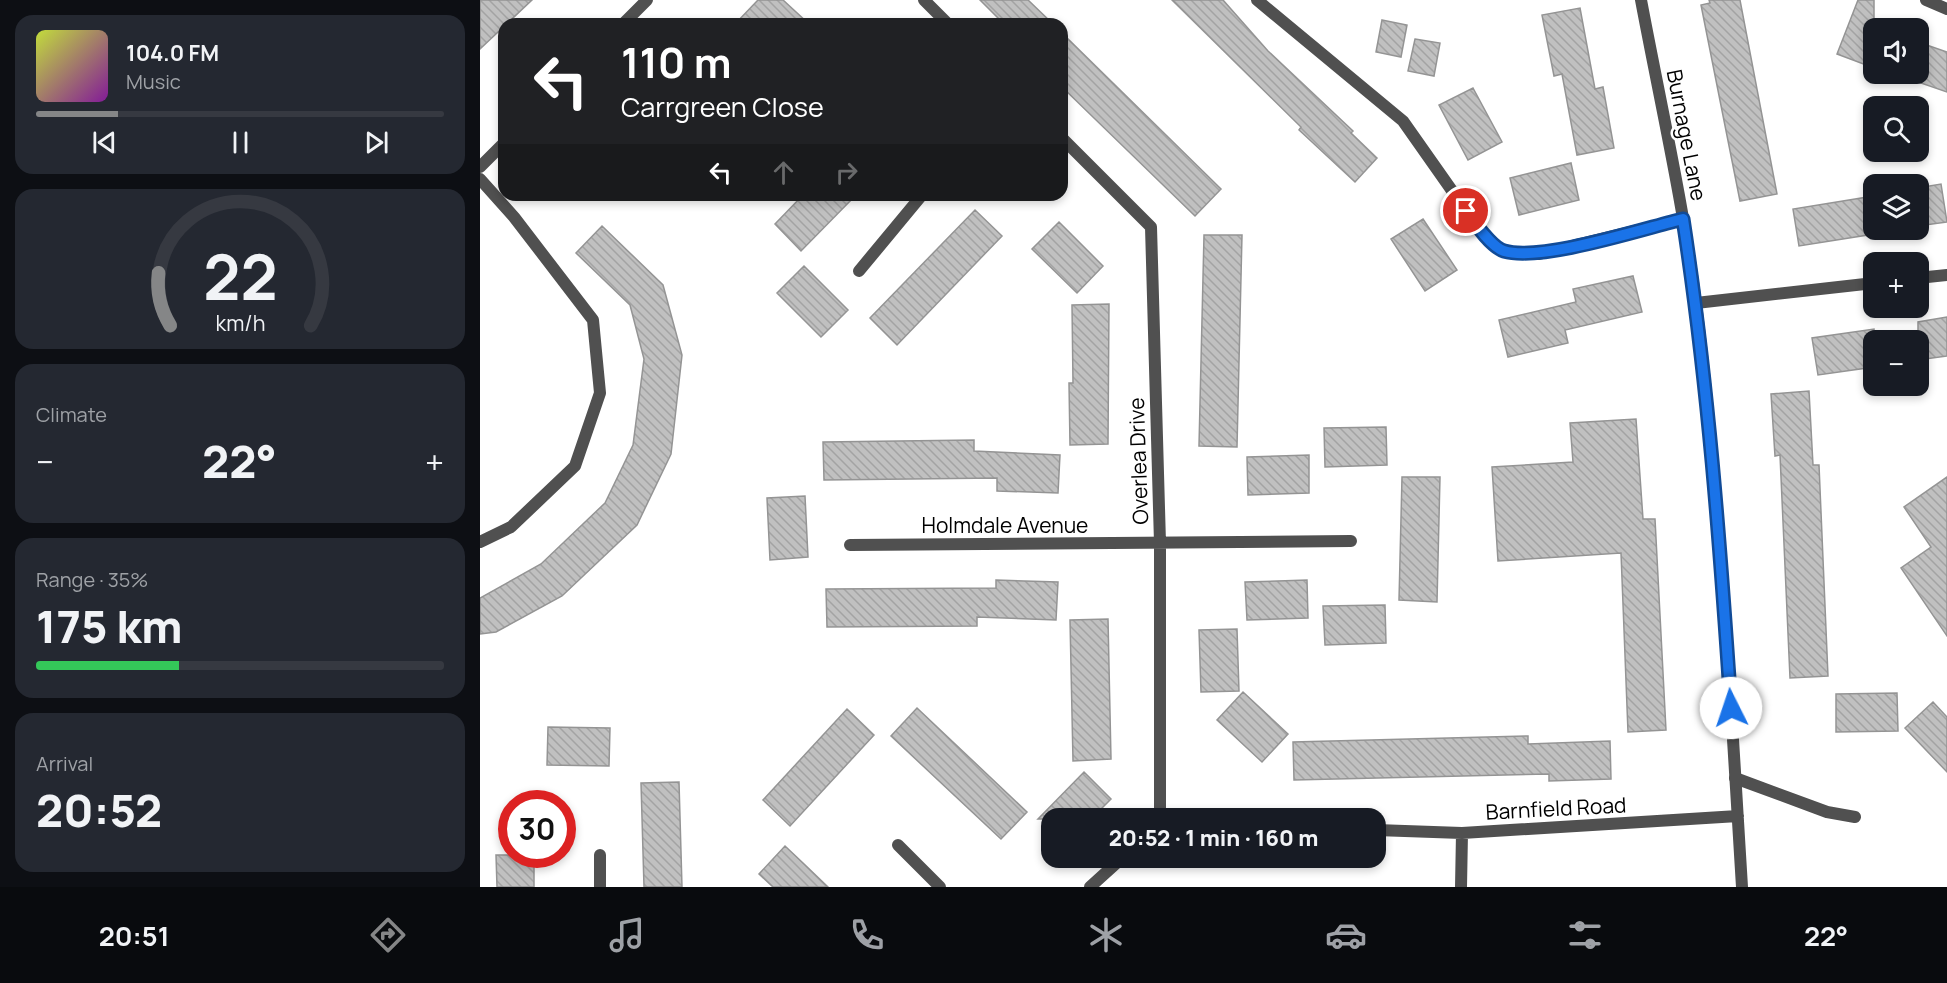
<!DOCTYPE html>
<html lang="en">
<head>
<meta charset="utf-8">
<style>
	:root { --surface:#171b24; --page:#242831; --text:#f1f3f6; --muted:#9ea1a6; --line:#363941; --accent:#858687 }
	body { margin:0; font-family:Manrope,sans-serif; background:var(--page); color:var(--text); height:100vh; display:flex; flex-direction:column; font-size:22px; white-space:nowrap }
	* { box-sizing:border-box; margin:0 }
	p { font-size:20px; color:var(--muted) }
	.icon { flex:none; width:33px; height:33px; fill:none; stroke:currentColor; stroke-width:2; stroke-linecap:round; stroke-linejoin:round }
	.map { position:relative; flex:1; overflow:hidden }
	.details { display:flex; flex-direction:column; gap:15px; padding:15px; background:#0d0f14; width:480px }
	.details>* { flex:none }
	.hud { position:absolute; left:18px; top:18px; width:570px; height:183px; border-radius:18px; box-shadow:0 3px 9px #0003; background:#202124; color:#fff; overflow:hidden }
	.fabs { position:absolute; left:1383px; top:18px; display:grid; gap:12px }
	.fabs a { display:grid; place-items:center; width:66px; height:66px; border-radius:12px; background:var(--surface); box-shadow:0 3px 9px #0003; font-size:30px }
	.speed { position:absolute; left:18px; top:790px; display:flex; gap:12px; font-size:30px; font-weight:700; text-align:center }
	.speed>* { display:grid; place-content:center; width:78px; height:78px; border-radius:50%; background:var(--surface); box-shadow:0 3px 9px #0003; line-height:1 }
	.speed .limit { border:9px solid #d22; background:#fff; color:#111 }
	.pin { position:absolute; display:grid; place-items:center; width:51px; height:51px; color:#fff; margin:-26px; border:3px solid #fff; border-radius:50%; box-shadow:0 2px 6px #0007 }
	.me { position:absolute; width:66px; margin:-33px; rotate:356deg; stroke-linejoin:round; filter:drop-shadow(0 0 4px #0008) }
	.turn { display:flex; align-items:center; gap:21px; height:126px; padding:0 24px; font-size:27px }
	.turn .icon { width:78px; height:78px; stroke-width:2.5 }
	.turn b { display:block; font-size:42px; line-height:51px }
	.lanes { display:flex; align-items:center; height:57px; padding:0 24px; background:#0003; justify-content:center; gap:30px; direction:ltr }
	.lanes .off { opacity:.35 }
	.big { font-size:45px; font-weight:800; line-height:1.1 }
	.details .card { flex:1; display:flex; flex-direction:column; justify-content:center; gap:9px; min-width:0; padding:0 21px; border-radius:18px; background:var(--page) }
	.details .dial { align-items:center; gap:0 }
	.dial svg { height:156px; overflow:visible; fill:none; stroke:var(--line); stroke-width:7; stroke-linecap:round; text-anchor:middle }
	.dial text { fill:var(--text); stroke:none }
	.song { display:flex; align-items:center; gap:18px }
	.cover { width:72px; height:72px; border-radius:9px; background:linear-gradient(135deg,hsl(70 70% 55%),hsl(290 70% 35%)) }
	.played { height:6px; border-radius:3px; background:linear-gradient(90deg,var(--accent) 20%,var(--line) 20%) }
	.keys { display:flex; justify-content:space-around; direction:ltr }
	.heat { display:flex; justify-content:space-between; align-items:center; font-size:33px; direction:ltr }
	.charge { height:9px; border-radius:4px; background:linear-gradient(90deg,#34c759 35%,var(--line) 0) }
	.trip { position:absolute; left:561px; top:808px; width:345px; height:60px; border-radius:18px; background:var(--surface); box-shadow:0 3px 9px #0003; font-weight:800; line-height:60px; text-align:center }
	.dock { display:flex; height:96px; justify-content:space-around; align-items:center; background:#090b0e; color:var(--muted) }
	.dock .icon { width:42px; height:42px }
	.dock .active { color:var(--accent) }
	.dock b { font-size:27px; color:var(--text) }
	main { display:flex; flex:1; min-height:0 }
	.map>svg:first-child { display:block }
	.building { fill:url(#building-back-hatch); stroke:#949494; stroke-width:1.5 }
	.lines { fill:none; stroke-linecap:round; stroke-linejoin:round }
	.service { stroke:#505050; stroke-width:12 }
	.minor { stroke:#505050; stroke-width:12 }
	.route-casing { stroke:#114b97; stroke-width:15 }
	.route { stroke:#1a73e8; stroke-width:10 }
	.labels { text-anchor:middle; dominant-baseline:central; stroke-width:5; stroke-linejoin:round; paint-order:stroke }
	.street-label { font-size:21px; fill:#000; stroke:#fff }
</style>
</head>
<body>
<main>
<section class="details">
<div class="card">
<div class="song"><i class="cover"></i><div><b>104.0 FM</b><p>Music</p></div></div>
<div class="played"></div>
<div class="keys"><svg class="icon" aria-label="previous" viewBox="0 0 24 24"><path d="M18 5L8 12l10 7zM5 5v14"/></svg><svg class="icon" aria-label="pause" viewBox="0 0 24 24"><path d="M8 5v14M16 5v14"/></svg><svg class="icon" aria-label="next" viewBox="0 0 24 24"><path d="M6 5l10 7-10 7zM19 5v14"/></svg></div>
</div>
<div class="card dial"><svg viewBox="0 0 100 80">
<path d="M14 69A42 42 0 1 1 86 69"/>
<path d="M14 69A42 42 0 0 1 8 42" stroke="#858687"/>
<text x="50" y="56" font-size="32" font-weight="700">22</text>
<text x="50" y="72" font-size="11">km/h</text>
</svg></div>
<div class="card"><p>Climate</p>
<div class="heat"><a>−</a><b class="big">22°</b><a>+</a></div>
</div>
<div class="card"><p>Range · 35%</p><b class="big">175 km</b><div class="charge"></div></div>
<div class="card"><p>Arrival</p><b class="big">20:52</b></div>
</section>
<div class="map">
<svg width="1467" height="887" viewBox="0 0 1467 887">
	<defs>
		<pattern id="building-back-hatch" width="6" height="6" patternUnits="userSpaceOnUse" patternTransform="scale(1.5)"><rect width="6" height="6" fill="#c0c0c0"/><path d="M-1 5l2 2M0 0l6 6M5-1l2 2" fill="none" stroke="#a3a3a3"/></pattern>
	</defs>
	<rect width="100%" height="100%" fill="#fff"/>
	<path class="building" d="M0,0h52l-52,49z
		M278,0h25l26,24h-74z
		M500,0h48l25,24h-49z
		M692,0h51l45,51 85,80 -2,2 26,25 -22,24 -56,-52 2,-3z
		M1229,0h31l37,194 -37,7 -39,-196 9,-2z
		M1378,0h16v68l-37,-14z
		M1100,8l15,81 8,-2 11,61 -37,7 -15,-81 -8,2 -12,-61z
		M902,20l25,5 -6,32 -25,-5z
		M582,33l159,156 -26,27 -133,-129z
		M935,39l25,4 -6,33 -26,-5z
		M1438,42l29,10v40l-29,-10z
		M993,88l29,54 -34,18 -29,-55z
		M1091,163l8,37 -60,15 -9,-37z
		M1461,184l6,38 -29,4v-38z
		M323,195h53l-55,56 -26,-27z
		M1394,196v38l-75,12 -6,-37z
		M495,210l27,26 -105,109 -27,-27z
		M943,219l34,51 -32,21 -34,-52z
		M579,222l44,44 -26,27 -45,-44z
		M122,226l61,59 19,70 -11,99 -34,71 -75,71 -66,36 -16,2v-36l61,-34 64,-61 28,-58 11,-86 -14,-54 -54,-52z
		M724,235h38l-5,212 -38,-1z
		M324,266l44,44 -27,27 -44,-44z
		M1153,276l9,36 -77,18 3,13 -60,14 -9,-37 77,-18 -3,-13z
		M629,304l-1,140 -38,1 -1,-62h4l-1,-78z
		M1467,317v39l-29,4v-38z
		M1394,329v38l-56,8 -6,-37z
		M1329,391l4,74h6l9,211 -38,2 -10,-223 -5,1 -4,-62z
		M1156,419l7,100h12l11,211 -38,2 -7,-179 -123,8 -6,-94 81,-5 -3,-39z
		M906,427l1,38 -62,2 -1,-39z
		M494,440v11l86,4 -2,38 -61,-2v-13l-173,2 -1,-38z
		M829,455v38l-61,2 -1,-38z
		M922,477h38l-3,125 -38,-2z
		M1467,477v159l-46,-68 30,-21 -27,-40z
		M325,496l3,61 -38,3 -3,-62z
		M516,580l62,2 -2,38 -79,-3v9l-150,1 -1,-38 170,-1z
		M827,580l1,38 -61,2 -2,-38z
		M905,605l1,38 -61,2 -2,-39z
		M628,619l3,140 -38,2 -3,-141z
		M757,629l2,62 -38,1 -2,-62z
		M763,692l45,42 -26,28 -45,-42z
		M1417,693l1,38 -62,1v-38z
		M1453,702l14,15v55l-42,-44z
		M437,708l110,104 -26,27 -110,-103z
		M367,709l27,26 -84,91 -27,-26z
		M68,727l62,1 -1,38 -62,-1z
		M1048,736v8l82,-3 1,38 -62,2v-7l-255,6 -1,-38z
		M604,772l27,27 -20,20h-53z
		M199,782l3,105h-38l-3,-104z
		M305,846l18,17 25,24h-55l-14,-13z
		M16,855h38v32h-37z"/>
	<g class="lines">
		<path class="service" d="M1255,778l92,34 28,5"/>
		<path class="minor" d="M444,0l24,24
			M777,0l146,121 76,108 23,22 37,3 144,-35
			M1161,0c19,101 42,202 55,304 24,193 34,388 46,583
			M1446,0l21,9
			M143,24l24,-24
			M582,138l89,89 9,316v276
			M0,167l24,-24
			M0,179l34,38 79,103 7,73 -25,73 -64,61 -31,15
			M379,271l63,-76
			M1438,278l29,-3
			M1216,303l178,-20
			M370,545l501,-4
			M896,830l86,3 276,-17
			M418,845l42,42
			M120,887v-32
			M610,887l32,-29
			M981,887l1,-54"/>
	</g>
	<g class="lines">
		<g class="route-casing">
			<path id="route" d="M986,211c8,11 25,36 38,40 37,11 138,-22 179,-32 25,163 37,325 48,489"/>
		</g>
		<use href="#route" class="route"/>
	</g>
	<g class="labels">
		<g class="street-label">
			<text transform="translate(1207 135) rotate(79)">Burnage Lane</text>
			<text transform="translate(658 461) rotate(-92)">Overlea Drive</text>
			<text x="525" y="525">Holmdale Avenue</text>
			<text transform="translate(1076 808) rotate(-3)">Barnfield Road</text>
		</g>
	</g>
</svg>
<div class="fabs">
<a><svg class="icon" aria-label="sound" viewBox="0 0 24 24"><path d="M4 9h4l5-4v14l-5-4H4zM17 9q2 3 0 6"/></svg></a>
<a><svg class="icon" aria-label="search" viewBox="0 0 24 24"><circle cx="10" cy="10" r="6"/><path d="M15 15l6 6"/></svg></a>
<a><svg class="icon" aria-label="layers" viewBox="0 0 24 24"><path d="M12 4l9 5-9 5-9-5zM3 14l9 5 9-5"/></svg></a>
<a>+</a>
<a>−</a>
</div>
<div class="speed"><div class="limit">30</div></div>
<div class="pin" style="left:986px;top:211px;background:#d93025"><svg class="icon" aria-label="arrive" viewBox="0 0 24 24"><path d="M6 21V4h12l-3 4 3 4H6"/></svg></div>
<svg class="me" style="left:1251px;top:708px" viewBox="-20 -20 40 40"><circle r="19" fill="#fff"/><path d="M0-13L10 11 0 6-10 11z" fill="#1a73e8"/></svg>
<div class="trip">20:52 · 1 min · 160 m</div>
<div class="hud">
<div class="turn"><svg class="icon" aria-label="left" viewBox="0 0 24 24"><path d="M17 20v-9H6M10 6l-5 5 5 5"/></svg><div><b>110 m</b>Carrgreen Close</div></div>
<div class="lanes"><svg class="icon" aria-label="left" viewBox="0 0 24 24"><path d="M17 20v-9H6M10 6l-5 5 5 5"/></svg><svg class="icon off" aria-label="ahead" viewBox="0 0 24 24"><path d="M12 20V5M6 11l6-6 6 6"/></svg><svg class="icon off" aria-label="right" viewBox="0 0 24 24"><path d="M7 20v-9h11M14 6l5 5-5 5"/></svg></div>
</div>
</div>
</main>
<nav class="dock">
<b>20:51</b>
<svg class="icon active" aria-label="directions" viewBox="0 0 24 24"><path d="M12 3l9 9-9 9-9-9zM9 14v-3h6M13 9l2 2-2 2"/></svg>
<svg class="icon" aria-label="music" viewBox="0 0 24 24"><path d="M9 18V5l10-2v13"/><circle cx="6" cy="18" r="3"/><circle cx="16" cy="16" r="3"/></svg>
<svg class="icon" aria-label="phone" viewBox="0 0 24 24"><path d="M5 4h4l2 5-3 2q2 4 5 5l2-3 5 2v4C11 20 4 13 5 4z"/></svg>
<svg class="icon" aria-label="climate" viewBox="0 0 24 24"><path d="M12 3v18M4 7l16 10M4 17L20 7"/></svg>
<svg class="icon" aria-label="car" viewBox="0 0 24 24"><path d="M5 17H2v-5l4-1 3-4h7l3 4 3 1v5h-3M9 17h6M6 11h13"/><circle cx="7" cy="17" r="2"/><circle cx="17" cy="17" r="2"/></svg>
<svg class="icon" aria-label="filters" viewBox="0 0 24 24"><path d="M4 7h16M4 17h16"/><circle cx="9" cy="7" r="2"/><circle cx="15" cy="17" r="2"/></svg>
<b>22°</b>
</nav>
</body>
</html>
